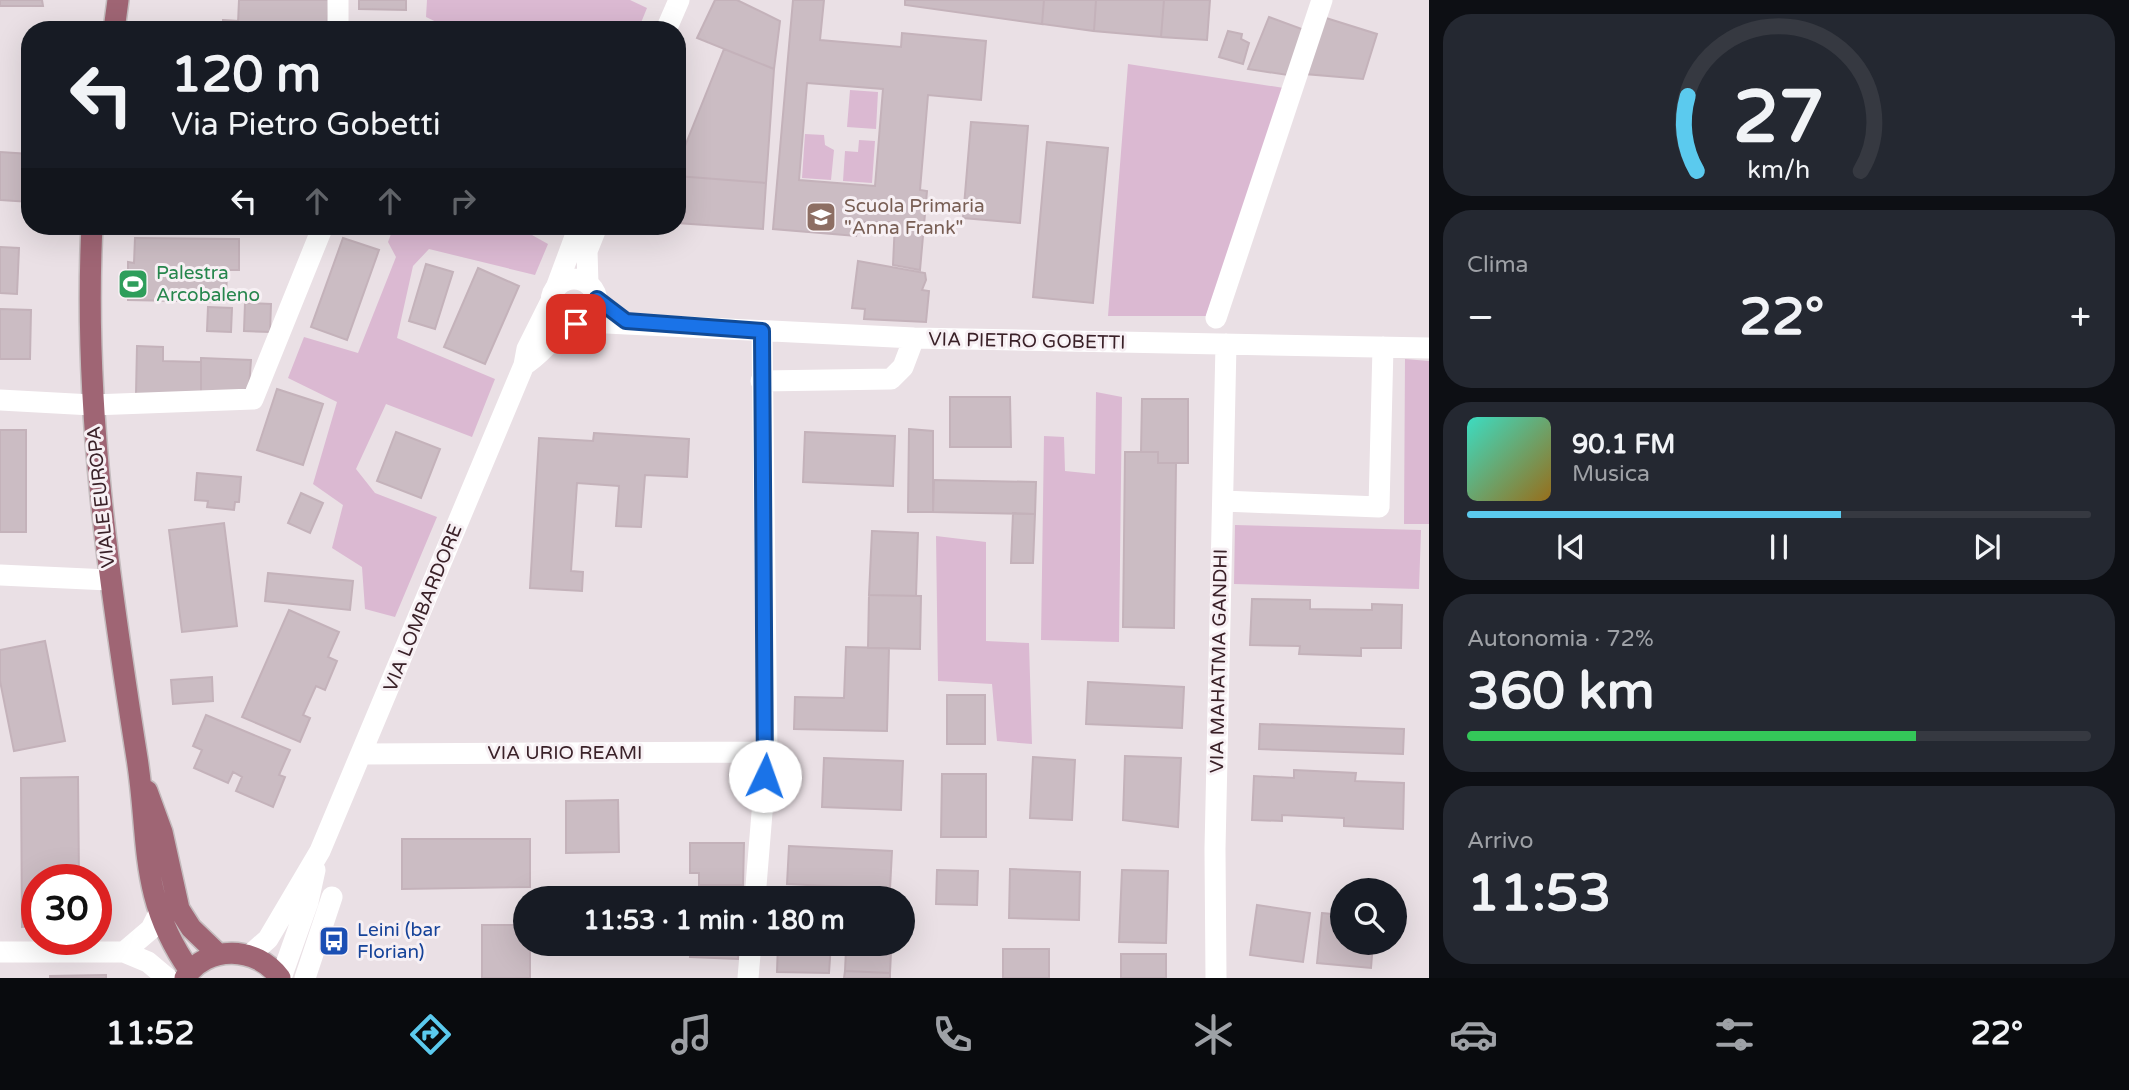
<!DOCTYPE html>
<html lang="it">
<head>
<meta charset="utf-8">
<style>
	:root { --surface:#171b24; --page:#242831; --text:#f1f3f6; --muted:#9ea1a6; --line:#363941; --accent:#5bcaee }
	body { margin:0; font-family:"Varela Round",sans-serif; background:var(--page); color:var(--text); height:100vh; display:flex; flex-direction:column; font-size:26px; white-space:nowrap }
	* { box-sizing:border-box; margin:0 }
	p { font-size:23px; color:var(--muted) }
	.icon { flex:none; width:38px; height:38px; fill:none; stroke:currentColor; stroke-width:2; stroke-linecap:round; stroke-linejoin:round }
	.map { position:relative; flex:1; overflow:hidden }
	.details { display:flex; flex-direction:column; gap:14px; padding:14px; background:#0d0f14; width:700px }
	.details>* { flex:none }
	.guide { position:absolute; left:21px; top:21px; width:665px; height:214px; border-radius:28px; box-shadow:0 7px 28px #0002; background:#171b24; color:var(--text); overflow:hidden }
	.fabs { position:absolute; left:1330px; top:878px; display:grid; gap:14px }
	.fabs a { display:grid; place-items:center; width:77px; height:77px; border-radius:50%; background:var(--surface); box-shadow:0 7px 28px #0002; font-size:35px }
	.speed { position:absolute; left:21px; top:864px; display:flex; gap:14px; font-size:35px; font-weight:700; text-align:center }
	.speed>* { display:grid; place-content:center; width:91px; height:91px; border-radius:50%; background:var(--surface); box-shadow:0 7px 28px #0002; line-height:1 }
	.speed .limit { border:10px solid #d22; background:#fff; color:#111 }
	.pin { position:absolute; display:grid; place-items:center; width:60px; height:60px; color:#fff; margin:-30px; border-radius:14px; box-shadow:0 4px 10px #0006 }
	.me { position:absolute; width:77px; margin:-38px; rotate:3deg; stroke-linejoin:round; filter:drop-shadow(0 0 5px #0008) }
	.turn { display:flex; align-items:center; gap:24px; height:147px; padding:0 35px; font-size:32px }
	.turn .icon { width:91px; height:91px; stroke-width:2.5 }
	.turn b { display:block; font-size:49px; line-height:60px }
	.lanes { display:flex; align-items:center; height:66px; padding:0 35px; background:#0003; justify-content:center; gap:35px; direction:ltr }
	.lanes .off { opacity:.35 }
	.big { font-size:52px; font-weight:700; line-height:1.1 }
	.details .card { flex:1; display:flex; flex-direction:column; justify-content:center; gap:10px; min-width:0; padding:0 24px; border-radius:28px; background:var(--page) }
	.details .dial { align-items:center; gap:0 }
	.dial svg { height:182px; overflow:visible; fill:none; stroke:var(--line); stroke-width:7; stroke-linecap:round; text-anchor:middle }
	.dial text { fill:var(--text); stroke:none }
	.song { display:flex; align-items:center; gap:21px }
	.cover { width:84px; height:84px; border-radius:10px; background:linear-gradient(135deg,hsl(170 70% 55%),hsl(40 70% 35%)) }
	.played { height:7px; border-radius:4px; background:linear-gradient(90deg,var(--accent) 60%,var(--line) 60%) }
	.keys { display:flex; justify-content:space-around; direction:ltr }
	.heat { display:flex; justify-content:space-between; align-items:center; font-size:38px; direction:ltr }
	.charge { height:10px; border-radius:5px; background:linear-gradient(90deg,#34c759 72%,var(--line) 0) }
	.trip { position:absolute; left:513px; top:886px; width:402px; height:70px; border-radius:35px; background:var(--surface); box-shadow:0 7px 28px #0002; font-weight:700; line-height:70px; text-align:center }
	.tabs { display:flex; height:112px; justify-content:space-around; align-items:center; background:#090b0e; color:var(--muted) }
	.tabs .icon { width:49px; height:49px }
	.tabs .on { color:var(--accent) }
	.tabs b { font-size:32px; color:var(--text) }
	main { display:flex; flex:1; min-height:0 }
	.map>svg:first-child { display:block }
	.green { fill:#dbb9d2 }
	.building { fill:#cbbcc3; stroke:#c4b2ba; stroke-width:2; fill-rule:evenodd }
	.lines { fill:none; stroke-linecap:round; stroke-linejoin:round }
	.major-casing { stroke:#c4bcbe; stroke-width:24 }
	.minor { stroke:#fff; stroke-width:21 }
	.major { stroke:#9f6574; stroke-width:21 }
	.route-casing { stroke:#114b97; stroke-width:18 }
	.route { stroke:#1a73e8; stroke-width:12 }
	.labels { text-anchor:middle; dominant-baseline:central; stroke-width:6; stroke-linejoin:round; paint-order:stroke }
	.education-label { font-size:19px; fill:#785e54; stroke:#f7f0f4; text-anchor:start }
	.leisure-label { font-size:19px; fill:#27864d; stroke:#f7f0f4; text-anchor:start }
	.street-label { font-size:19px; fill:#3a2128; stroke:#f7f0f4 }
	.transit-label { font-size:19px; fill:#164399; stroke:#f7f0f4; text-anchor:start }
</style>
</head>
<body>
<main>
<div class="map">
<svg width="1429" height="978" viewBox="0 0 1429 978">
	<rect width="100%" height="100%" fill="#eae0e5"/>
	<path class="green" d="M427,0h203l17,8 -9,22h-185l-27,-13z
		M1128,64l156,24 -78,228h-98z
		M850,90l28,2 -2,37 -29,-2z
		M805,134l19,1 1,10 9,5 -3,30 -29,-2z
		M859,140l16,1 -3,42 -29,-2 2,-30 13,1z
		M394,226h122l32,18 -13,31 -106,-26 -16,17 -16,72 98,41 -23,58 -86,-33 -30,65 19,24 62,24 -42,100 -30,-8 -3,-42 -30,-19 11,-43 -30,-21 24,-82 -49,-24 16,-41 54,16 38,-96 -8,-15z
		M1405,359l24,2v163h-25z
		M1096,392l26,5 -3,245 -78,-2 3,-204 20,1 1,34 30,3z
		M1235,525l186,5 -2,59 -185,-5z
		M936,536l50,6v99l43,2 3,101 -35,-3 -5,-57 -54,-3z"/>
	<path class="building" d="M0,0h42l1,6h-43z
		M239,0h90l-2,29 -89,-5z
		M359,0h47v10l-47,-1z
		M715,0h22l43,21 -6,48 -77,-31z
		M793,0h31l-4,40 81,7 1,-14 84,8 -5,59 -53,-5 -8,95 7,1 -7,79 -27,-5 2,-43h-33l-1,11h-4l-1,3 -83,-7zM807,83l76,6 -8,97 -76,-6z
		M905,0h139l-2,24 -137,-19z
		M1044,0h52l-2,31 -52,-7z
		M1096,0h68l-3,37 -67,-6z
		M1164,0h46l-3,40 -46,-3z
		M1269,17l41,15 -16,44 -46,-7z
		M1326,18l51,16 -14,45 -58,-5z
		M223,20l15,1v9h-15z
		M1228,31l14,3 -1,5 8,4 -6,21 -24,-7z
		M724,49l50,20 -8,114 -89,-7v-10z
		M971,122l57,4 -8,97 -57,-5z
		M1047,142l61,6 -15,155 -60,-6z
		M0,152l30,2v48l-30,-2z
		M677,176l89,7 -3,46 -86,-6z
		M135,238l104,1v31h-12l-1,32 -98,-2v-38l6,1z
		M343,238l36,12 -32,90 -36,-13z
		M0,247l19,1 -2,46 -17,-1z
		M858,261l67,12 1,7 -4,10 7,1 -3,31 -62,-3 1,-10 -13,-1z
		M426,264l27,8 -18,57 -26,-8z
		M478,268l41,18 -34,78 -41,-17z
		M245,303l26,1 -1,28 -26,-1z
		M208,307l24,1 -1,24 -24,-1z
		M0,309l31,1 -1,49h-30z
		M137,346l26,1v14l38,1v31l-65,1z
		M201,358l50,2 -2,27 -6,4 -42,2z
		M277,389l46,15 -20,61 -46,-15z
		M950,397h60l1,50h-61z
		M1142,399h46v64h-30v-11h-17z
		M909,429l24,2v81h-25z
		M0,430h26v102h-26z
		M396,432l44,17 -19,49 -44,-17z
		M805,432l90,4 -2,50 -90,-4z
		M594,433l95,6 -2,38 -42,-2 -4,52 -25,-1 3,-40 -42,-3 -6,88 12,1 -1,19 -52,-3 9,-150 54,3z
		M1125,452h33v11h18l-2,165 -51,-1z
		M197,473l44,4 -2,25h-4l-1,8 -27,-3 1,-6 -13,-1z
		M934,480l102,2 -1,32 -102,-2z
		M301,493l22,10 -13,30 -22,-10z
		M1013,513l22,1 -2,49h-22z
		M224,523l13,103 -55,6 -13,-102z
		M872,531l46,2 -2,63 -47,-1z
		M268,573l85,8 -3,29 -85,-9z
		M869,595l52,1 -1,53 -52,-1z
		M1252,599l58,1v9l62,1v-6l30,1 -1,43h-40v8l-62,-2 1,-8 -50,-1z
		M289,610l50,22 -11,25 9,4 -12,29 -9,-4 -13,29 7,3 -10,24 -58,-25z
		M45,641l20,100 -51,10 -14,-70v-31z
		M846,647l43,1 -2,83 -93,-2 1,-32 49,1z
		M212,677l1,24 -40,3 -2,-24z
		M1088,682l96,5 -2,41 -96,-4z
		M947,695h38v49h-38z
		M206,715l84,35 -11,25 6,2 -12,30 -37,-16 6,-14 -9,-5 -5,11 -34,-15 8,-18 -9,-4z
		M1260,724l144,5 -1,25 -144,-5z
		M1125,756l56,2 -3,69 -55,-7z
		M1033,757l42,3 -3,60 -42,-2z
		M824,758l79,3 -2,49 -79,-3z
		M1294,770l62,3 -1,8 49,2 -1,46 -59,-3v-8l-62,-3v6l-30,-1 2,-44 40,2z
		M942,774h44v63h-45z
		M78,777l1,103h-42v46l-15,1 -1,-149z
		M618,800l1,52 -53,1v-52z
		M402,839h128v48l-128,2z
		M690,843h54l-1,42h-44v-12h-9z
		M789,846l103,5 -2,38 -103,-5z
		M1010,869l70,3 -1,48 -70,-2z
		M937,870l41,1 -1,34 -41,-1z
		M1122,870l46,1 -2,72 -47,-1z
		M1257,905l53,8 -7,49 -53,-7z
		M1322,913l20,2v28h31l-2,25 -54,-5z
		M482,925h43v18h5v35h-48z
		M691,943h48l-1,16 -48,-2z
		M778,943h53l-2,30 -52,-1z
		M846,949l45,3 -1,21 -45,-2z
		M1003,949h46v29h-46z
		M1121,954h45v24h-45z
		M845,971l45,2v5h-46z
		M106,975v3h-56v-2z"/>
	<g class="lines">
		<g class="major-casing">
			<path id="major" d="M114,30l4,-30
				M92,226c-9,180 17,355 45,532 13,82 1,139 53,213
				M147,791l15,41 17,77 12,19 27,26
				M185,978c22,-34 72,-32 95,0"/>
		</g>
		<path class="minor" d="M338,30v-30
			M666,30l13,-30
			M551 302a23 23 0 1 1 46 0a23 23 0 1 1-46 0Z
			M588,284l-1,-33 10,-25
			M556,288l23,-62
			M1216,318l106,-318
			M586,322l328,16 515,10
			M524,365c18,-10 29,-30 47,-40
			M761,381l130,-2 12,-12 11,-29
			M0,400l92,5 161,-6 70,-173
			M1223,501l156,6 4,-160
			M0,575l109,5
			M363,754l404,-2
			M755,898l12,-146 -5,-421
			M0,952h124l24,10 19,16
			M124,952l27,-23 8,-16
			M250,955l18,-16 52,-88 204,-486 3,-16 24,-48
			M281,978l27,-76 7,-32
			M305,978l27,-81
			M748,978l3,-35
			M1216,978l-1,-129 11,-505"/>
		<use href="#major" class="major"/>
	</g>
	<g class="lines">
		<g class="route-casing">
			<path id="route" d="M576,324l15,-7 6,-18 29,22 136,10 3,445"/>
		</g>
		<use href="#route" class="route"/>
	</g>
	<defs>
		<g id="school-square" transform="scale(1.575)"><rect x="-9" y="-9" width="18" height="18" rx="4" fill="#8d6e63" stroke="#f7f0f4"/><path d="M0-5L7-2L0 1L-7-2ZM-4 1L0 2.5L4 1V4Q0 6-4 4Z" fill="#fff"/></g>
		<g id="stadium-square" transform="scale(1.575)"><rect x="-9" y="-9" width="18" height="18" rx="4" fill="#2e9e5b" stroke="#f7f0f4"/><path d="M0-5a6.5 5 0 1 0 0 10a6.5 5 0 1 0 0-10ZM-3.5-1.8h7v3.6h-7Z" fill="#fff"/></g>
		<g id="bus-square" transform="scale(1.575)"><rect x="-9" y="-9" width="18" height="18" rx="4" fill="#1a4fb4" stroke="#f7f0f4"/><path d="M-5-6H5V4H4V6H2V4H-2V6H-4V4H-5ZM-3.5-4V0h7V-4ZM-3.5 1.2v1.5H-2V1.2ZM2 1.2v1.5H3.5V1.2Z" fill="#fff"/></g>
	</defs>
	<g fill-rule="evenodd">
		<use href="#school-square" x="821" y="217"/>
		<use href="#stadium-square" x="133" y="284"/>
		<use href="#bus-square" x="334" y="941"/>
	</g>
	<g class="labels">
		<g class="education-label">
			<text x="844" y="206">Scuola Primaria<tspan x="844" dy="22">"Anna Frank"</tspan></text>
		</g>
		<g class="leisure-label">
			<text x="156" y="273">Palestra<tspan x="156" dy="22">Arcobaleno</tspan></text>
		</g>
		<g class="street-label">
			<text transform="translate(1027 341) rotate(1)">VIA PIETRO GOBETTI</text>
			<text transform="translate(101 497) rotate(-96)">VIALE EUROPA</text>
			<text transform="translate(423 608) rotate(-68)">VIA LOMBARDORE</text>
			<text transform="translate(1219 661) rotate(-89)">VIA MAHATMA GANDHI</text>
			<text x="565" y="753">VIA URIO REAMI</text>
		</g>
		<g class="transit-label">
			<text x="357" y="930">Leini (bar<tspan x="357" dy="22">Florian)</tspan></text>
		</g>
	</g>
</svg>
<div class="fabs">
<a><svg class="icon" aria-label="search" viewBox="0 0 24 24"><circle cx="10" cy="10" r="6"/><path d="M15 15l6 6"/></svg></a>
</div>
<div class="speed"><div class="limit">30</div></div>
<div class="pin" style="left:576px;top:324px;background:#d93025"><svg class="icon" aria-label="arrive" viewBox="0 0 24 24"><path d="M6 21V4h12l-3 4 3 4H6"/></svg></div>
<svg class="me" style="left:765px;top:776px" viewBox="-20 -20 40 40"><circle r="19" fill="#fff"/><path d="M0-13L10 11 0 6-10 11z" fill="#1a73e8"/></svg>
<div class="trip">11:53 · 1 min · 180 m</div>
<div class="guide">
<div class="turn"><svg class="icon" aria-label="left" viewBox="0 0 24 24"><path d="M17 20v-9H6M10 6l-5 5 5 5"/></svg><div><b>120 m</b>Via Pietro Gobetti</div></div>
<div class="lanes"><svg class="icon" aria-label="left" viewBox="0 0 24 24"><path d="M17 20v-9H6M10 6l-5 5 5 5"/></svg><svg class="icon off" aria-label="ahead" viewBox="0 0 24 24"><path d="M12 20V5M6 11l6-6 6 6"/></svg><svg class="icon off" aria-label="ahead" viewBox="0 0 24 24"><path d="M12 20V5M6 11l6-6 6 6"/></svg><svg class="icon off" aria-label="right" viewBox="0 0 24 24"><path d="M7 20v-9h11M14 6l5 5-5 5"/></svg></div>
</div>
</div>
<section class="details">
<div class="card dial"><svg viewBox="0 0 100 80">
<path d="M14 69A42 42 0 1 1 86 69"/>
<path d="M14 69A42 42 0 0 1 10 36" stroke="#5bcaee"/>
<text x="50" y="56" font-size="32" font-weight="700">27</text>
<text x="50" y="72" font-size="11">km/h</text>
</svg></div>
<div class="card"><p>Clima</p>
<div class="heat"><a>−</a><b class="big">22°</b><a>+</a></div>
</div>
<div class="card">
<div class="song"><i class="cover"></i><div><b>90.1 FM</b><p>Musica</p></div></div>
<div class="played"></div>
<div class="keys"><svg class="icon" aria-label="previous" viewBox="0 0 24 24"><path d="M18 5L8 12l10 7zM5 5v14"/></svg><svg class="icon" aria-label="pause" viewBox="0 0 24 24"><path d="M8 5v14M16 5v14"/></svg><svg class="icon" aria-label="next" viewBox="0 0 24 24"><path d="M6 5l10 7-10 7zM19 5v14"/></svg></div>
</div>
<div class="card"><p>Autonomia · 72%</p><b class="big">360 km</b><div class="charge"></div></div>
<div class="card"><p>Arrivo</p><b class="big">11:53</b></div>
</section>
</main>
<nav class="tabs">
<b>11:52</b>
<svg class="icon on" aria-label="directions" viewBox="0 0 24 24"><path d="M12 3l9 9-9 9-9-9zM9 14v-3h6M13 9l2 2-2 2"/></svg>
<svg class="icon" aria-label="music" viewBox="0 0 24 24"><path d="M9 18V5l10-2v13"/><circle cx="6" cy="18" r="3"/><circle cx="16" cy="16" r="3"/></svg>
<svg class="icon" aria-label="phone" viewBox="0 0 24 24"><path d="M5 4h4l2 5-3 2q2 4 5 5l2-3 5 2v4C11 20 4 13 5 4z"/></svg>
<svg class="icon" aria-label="climate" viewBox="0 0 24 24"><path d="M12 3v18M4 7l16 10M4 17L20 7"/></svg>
<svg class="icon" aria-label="car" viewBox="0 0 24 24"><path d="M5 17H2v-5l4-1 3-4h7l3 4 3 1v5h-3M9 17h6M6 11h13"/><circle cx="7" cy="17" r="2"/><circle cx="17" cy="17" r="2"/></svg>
<svg class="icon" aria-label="filters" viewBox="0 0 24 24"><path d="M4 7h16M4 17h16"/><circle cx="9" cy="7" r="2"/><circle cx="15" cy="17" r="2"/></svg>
<b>22°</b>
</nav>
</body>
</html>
